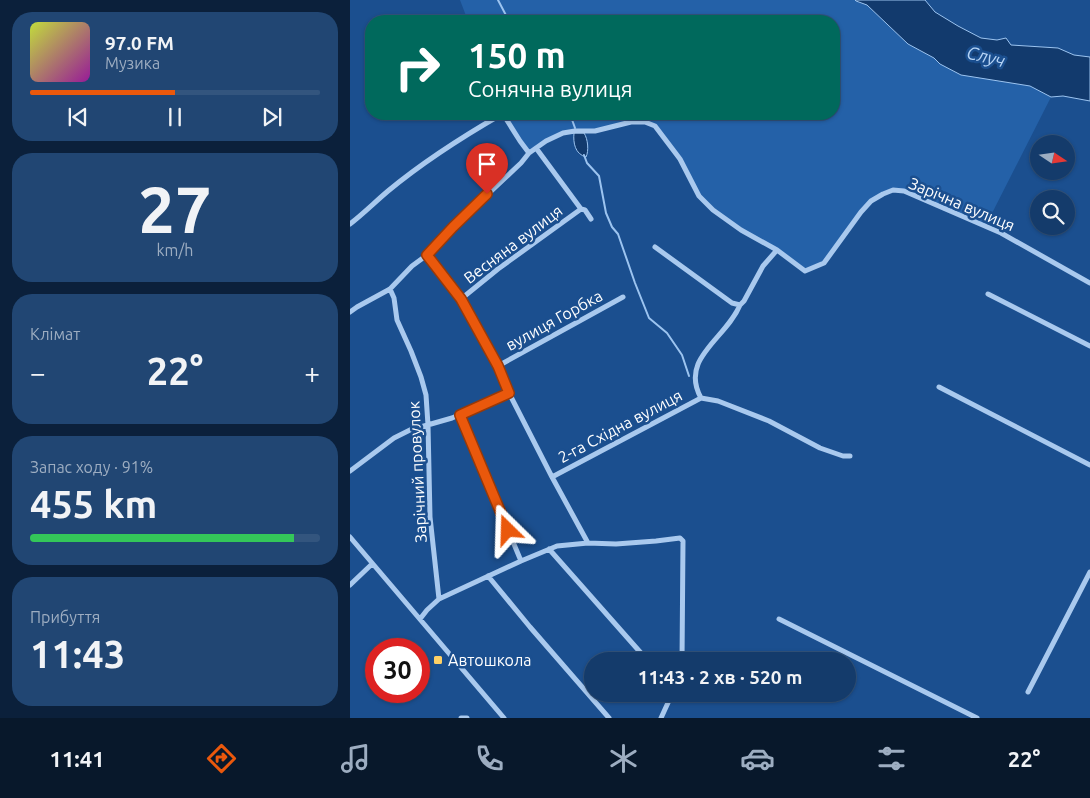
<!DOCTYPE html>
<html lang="uk">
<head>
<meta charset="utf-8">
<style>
	:root { --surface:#143b6b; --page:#214673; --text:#f1f3f6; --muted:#9dadc1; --line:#33557e; --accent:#ea580c }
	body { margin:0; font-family:Ubuntu,sans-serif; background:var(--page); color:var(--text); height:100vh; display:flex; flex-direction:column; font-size:19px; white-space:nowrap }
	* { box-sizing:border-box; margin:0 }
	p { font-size:16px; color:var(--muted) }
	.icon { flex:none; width:28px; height:28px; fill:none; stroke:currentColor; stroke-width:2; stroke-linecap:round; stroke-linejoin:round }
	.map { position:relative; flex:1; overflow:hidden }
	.side { display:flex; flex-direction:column; gap:12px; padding:12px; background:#0b203b; width:350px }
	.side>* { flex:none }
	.top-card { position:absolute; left:15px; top:15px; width:475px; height:105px; border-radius:20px; box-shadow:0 1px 4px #0004,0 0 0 1px var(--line); background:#00695c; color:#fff; overflow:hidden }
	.needle { width:32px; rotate:103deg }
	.buttons { position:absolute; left:680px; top:135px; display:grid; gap:10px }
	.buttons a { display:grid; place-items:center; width:45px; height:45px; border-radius:50%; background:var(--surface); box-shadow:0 1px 4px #0004,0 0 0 1px var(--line); font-size:25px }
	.speed { position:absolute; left:15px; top:638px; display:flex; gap:10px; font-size:25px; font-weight:700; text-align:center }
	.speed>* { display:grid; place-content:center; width:65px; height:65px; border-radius:50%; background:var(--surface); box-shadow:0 1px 4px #0004,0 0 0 1px var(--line); line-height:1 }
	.speed .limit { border:8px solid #d22; background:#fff; color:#111 }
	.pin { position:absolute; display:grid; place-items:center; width:42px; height:42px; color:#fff; margin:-51px -21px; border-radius:50% 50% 50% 0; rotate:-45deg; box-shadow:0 0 5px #0007 }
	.pin .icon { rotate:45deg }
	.me { position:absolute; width:55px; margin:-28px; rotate:338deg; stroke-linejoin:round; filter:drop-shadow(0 0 4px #0008) }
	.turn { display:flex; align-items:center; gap:18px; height:105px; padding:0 20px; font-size:22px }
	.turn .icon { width:65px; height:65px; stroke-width:2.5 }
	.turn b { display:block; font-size:35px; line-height:42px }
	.big { font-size:38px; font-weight:700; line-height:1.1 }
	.side .card { flex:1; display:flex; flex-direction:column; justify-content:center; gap:8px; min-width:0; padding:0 18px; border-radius:20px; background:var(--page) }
	.side .dial { align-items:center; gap:0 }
	.dial b { font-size:65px; line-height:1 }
	.song { display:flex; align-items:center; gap:15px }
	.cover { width:60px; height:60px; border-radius:8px; background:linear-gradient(135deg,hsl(70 70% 55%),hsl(300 70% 35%)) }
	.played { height:5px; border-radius:2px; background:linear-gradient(90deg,var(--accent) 50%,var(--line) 50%) }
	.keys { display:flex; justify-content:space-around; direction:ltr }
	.heat { display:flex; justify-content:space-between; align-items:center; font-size:28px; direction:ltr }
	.charge { height:8px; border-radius:4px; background:linear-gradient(90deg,#34c759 91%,var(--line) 0) }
	.trip { position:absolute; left:234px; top:652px; width:272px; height:50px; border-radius:25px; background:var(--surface); box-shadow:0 1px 4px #0004,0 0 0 1px var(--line); font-weight:700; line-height:50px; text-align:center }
	.tab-bar { display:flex; height:80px; justify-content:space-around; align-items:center; background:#08182b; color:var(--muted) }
	.tab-bar .icon { width:35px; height:35px }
	.tab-bar .current { color:var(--accent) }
	.tab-bar b { font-size:22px; color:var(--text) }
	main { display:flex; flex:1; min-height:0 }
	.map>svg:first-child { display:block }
	.green { fill:#2461a8 }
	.water { fill:#123a6d; stroke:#9cc4f0 }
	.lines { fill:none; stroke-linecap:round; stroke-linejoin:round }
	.stream { stroke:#9cc4f0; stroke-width:2 }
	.minor { stroke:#a9c9ee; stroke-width:5 }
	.route-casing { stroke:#983908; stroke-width:12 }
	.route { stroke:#ea580c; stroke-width:9 }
	.poi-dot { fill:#ffd166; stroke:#1b4f8f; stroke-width:2 }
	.labels { text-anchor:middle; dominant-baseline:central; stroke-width:5; stroke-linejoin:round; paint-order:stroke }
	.street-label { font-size:16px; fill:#fff; stroke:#1b4f8f }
	.poi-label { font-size:16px; fill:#fff; stroke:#1b4f8f; text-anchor:start }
	.water-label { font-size:18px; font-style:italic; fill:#b5d3f5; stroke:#1b4f8f }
</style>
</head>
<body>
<main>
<section class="side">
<div class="card">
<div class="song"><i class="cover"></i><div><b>97.0 FM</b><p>Музика</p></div></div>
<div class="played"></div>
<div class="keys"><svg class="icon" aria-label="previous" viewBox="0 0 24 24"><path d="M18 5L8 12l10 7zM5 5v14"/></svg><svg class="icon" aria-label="pause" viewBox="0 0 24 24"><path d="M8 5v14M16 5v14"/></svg><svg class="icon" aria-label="next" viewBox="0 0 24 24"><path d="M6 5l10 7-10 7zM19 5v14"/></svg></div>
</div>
<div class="card dial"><b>27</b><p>km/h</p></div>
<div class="card"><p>Клімат</p>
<div class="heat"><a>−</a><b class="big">22°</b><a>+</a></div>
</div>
<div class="card"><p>Запас ходу · 91%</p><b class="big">455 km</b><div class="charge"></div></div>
<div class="card"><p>Прибуття</p><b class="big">11:43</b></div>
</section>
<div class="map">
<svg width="740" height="718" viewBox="0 0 740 718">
	<rect width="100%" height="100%" fill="#1b4f8f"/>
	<path class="green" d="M110,0h395l1,1 11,4 41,39 26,14 6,6 57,16 33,6 21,11 -66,130 -81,-36 -11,-1 -22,11 -47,62 -19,8 -64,-41 -42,-34 -19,-37 -25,-33 -24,-4 -36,9 -32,2 -34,20 -26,-39h331v-93h-366z"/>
	<path class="water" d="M505,0h70l10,12 23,14 23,12 16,2 9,-2 5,7 47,3 16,7 16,2v44l-27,-5 -12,1 -21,-11 -69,-11 -21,-11 -6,-6 -26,-14 -41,-39 -11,-4z
		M224,133h10c4,6 5,18 2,24 -11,-3 -13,-14 -12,-24z"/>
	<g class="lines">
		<path class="stream" d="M148,0l11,21
			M220,114l5,14
			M234,155l3,8 12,13 7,37 6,14 6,7 17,49 14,35 18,15 15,22 7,21"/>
		<path class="minor" d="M153,114l17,27 9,12
			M186,148l45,61
			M0,224c13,-10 25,-22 38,-33 35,-29 74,-54 114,-77
			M305,247l77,56 8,2 4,-4 19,-35 14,-16
			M77,255l34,44 37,67 11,27 43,84 36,66
			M40,289l4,9 3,22 14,31 10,26 5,18 2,30 2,92 9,82
			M638,294l102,52
			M111,299l37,-30 83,-60 4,1 6,9
			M0,312l7,-5 33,-18 22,-23 15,-11 26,-28 68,-64 8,-10 17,-12 17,-8 12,-2h20l36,-9h14l10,4 25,33 19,37 14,14 28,20 36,20 28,21 19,-8 37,-51 10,-11 12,-7 10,-4 11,1 97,42 89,50
			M148,366l125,-69
			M589,387l151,78
			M351,398c-22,-40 25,-59 39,-93
			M110,415l61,146
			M0,471l44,-33 16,-8 42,-12 57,-25
			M202,477l149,-79 17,3 51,20 51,27 23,8h7
			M0,537l154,181
			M199,549l99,112
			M138,576l42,51 79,91
			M0,585l22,-21
			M70,619l7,-9 12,-11 82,-38 36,-15 31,-3 28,1 40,-3 24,-3 3,3 -1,120
			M429,619l198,99
			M678,692l62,-120
			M111,718h6
			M311,718l11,-24"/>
	</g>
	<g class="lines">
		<g class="route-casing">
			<path id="route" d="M137,194l-34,33 -26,28 34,44 37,67 11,27 -49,22 48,115"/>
		</g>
		<use href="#route" class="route"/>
	</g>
	<rect class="poi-dot" x="83" y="655" width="10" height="10" rx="2.5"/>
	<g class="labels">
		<g class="street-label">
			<text transform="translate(612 204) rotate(23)">Зарічна вулиця</text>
			<text transform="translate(163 244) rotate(-37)">Весняна вулиця</text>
			<text transform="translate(204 320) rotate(-29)">вулиця Горбка</text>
			<text transform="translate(270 426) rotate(-28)">2-га Східна вулиця</text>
			<text transform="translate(67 472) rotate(-93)">Зарічний провулок</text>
		</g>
		<g class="poi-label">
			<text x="98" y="660">Автошкола</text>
		</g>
		<g class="water-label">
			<text transform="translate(636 56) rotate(14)">Случ</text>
		</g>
	</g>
</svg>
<div class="buttons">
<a><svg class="needle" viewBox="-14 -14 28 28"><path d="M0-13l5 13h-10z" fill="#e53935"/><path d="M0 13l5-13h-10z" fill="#9dadc1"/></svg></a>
<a><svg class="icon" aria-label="search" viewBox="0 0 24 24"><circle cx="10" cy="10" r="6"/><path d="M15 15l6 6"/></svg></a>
</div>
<div class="speed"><div class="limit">30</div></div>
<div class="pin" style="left:137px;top:194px;background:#d93025"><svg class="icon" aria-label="arrive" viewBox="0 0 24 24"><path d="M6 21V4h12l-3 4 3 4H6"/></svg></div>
<svg class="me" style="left:158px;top:530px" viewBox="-20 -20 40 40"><path d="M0-17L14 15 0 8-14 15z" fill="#ea580c" stroke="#fff" stroke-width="4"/></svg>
<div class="trip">11:43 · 2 хв · 520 m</div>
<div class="top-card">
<div class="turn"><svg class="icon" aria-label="right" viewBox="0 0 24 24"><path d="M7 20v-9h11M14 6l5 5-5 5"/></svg><div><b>150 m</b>Сонячна вулиця</div></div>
</div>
</div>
</main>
<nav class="tab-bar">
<b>11:41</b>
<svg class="icon current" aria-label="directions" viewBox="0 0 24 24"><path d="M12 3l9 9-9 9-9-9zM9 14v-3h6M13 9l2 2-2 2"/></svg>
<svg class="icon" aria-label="music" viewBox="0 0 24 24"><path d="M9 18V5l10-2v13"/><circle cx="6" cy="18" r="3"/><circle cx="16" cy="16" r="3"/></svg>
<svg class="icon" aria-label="phone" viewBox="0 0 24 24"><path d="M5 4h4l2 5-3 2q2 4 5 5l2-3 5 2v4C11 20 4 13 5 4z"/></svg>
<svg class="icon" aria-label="climate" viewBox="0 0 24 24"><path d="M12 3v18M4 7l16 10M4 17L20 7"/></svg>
<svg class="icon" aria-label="car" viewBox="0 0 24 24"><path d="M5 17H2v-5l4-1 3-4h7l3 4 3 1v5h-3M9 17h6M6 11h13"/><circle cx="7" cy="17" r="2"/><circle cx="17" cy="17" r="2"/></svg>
<svg class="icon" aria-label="filters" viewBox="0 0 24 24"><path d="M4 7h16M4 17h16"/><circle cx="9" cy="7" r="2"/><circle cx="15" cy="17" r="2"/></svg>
<b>22°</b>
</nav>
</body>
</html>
